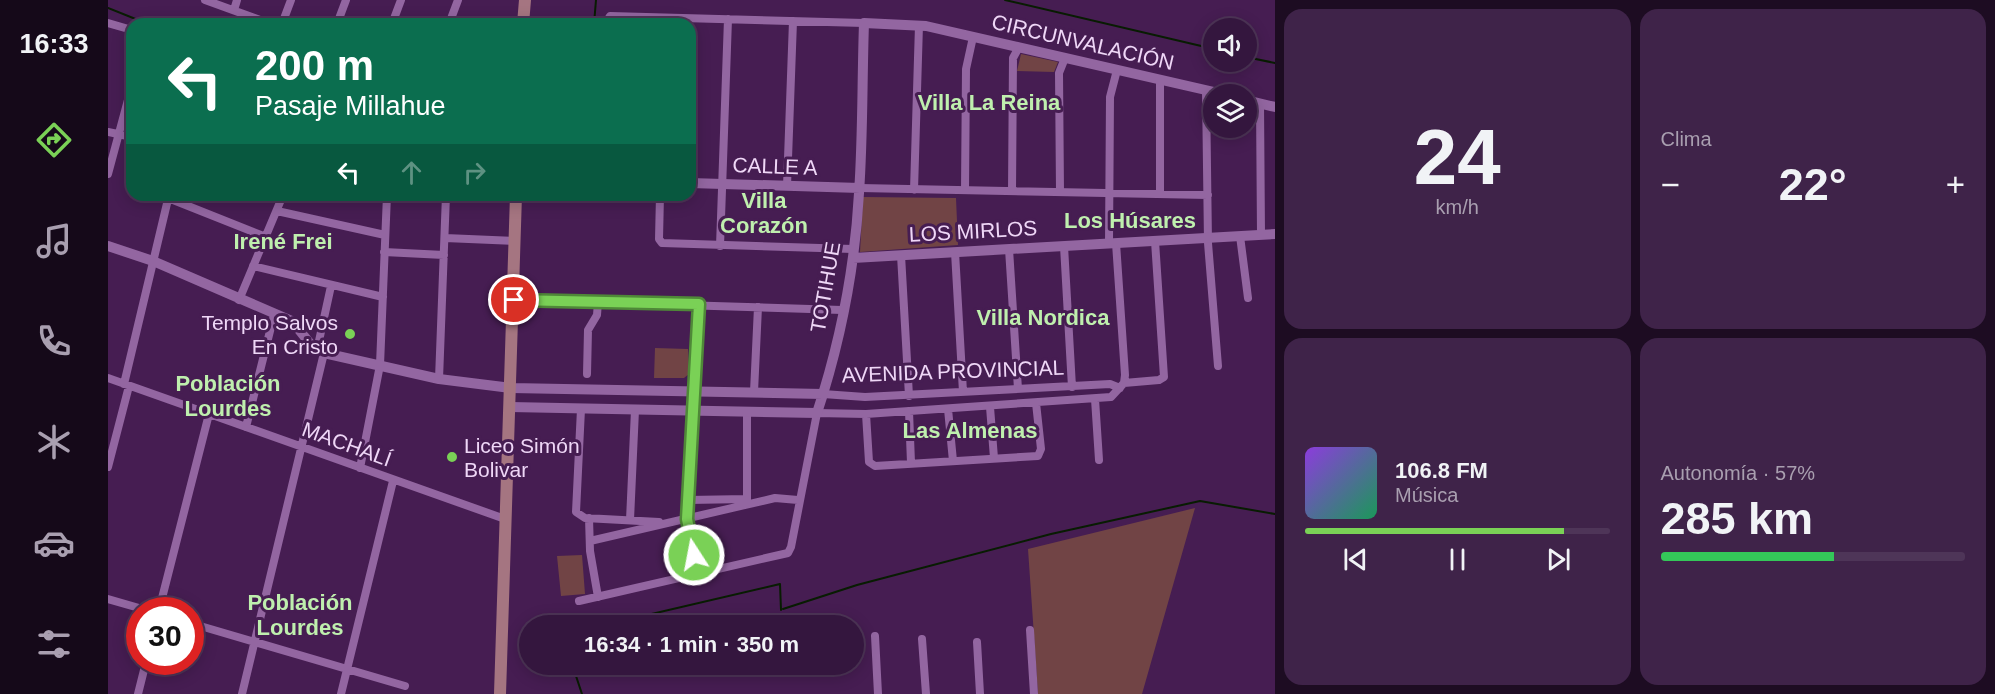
<!DOCTYPE html>
<html lang="es">
<head>
<meta charset="utf-8">
<style>
	:root { --surface:#34163e; --page:#3f2349; --text:#f1f3f6; --muted:#a99fb0; --line:#4e3558; --accent:#7ad156 }
	body { margin:0; font-family:Helvetica,sans-serif; background:var(--page); color:var(--text); height:100vh; display:flex; flex-direction:column; font-size:22px; white-space:nowrap }
	* { box-sizing:border-box; margin:0 }
	p { font-size:20px; color:var(--muted) }
	.icon { flex:none; width:33px; height:33px; fill:none; stroke:currentColor; stroke-width:2; stroke-linecap:round; stroke-linejoin:round }
	.map { position:relative; flex:1; overflow:hidden }
	.sheet { display:flex; flex-direction:column; gap:9px; padding:9px; background:#1d0c22; width:720px }
	.sheet>* { flex:none }
	.banner { position:absolute; left:18px; top:18px; width:570px; height:183px; border-radius:18px; box-shadow:0 3px 15px #0003,0 0 0 2px var(--line); background:#0b6e4f; color:#fff; overflow:hidden }
	.buttons { position:absolute; left:1095px; top:18px; display:grid; gap:12px }
	.buttons a { display:grid; place-items:center; width:54px; height:54px; border-radius:50%; background:var(--surface); box-shadow:0 3px 15px #0003,0 0 0 2px var(--line); font-size:30px }
	.speed { position:absolute; left:18px; top:597px; display:flex; gap:12px; font-size:30px; font-weight:700; text-align:center }
	.speed>* { display:grid; place-content:center; width:78px; height:78px; border-radius:50%; background:var(--surface); box-shadow:0 3px 15px #0003,0 0 0 2px var(--line); line-height:1 }
	.speed .limit { border:9px solid #d22; background:#fff; color:#111 }
	.pin { position:absolute; display:grid; place-items:center; width:51px; height:51px; color:#fff; margin:-26px; border:3px solid #fff; border-radius:50%; box-shadow:0 2px 6px #0007 }
	.me { position:absolute; width:66px; margin:-33px; rotate:349deg; stroke-linejoin:round; filter:drop-shadow(0 0 4px #0008) }
	.turn { display:flex; align-items:center; gap:21px; height:126px; padding:0 30px; font-size:27px }
	.turn .icon { width:78px; height:78px; stroke-width:2.5 }
	.turn b { display:block; font-size:42px; line-height:51px }
	.lanes { display:flex; align-items:center; height:57px; padding:0 30px; background:#0003; justify-content:center; gap:30px; direction:ltr }
	.lanes .off { opacity:.35 }
	.big { font-size:45px; font-weight:800; line-height:1.1 }
	.sheet .tile { flex:1; display:flex; flex-direction:column; justify-content:center; gap:9px; min-width:0; padding:0 21px; border-radius:18px; background:var(--page) }
	.sheet .dial { align-items:center; gap:0 }
	.dial b { font-size:78px; line-height:1 }
	.song { display:flex; align-items:center; gap:18px }
	.cover { width:72px; height:72px; border-radius:9px; background:linear-gradient(135deg,hsl(270 70% 55%),hsl(150 70% 35%)) }
	.played { height:6px; border-radius:3px; background:linear-gradient(90deg,var(--accent) 85%,var(--line) 85%) }
	.keys { display:flex; justify-content:space-around; direction:ltr }
	.heat { display:flex; justify-content:space-between; align-items:center; font-size:33px; direction:ltr }
	.charge { height:9px; border-radius:4px; background:linear-gradient(90deg,#34c759 57%,var(--line) 0) }
	.sheet .tiles { flex:1; display:grid; gap:9px; grid-template-columns:repeat(2,1fr) }
	.trip { position:absolute; left:411px; top:615px; width:345px; height:60px; border-radius:30px; background:var(--surface); box-shadow:0 3px 15px #0003,0 0 0 2px var(--line); font-weight:800; line-height:60px; text-align:center }
	main { display:flex; flex:1; min-height:0 }
	.tab-bar { display:flex; flex-direction:column; width:108px; justify-content:space-around; align-items:center; background:#150919; color:var(--muted) }
	.tab-bar .icon { width:42px; height:42px }
	.tab-bar .selected { color:var(--accent) }
	.tab-bar b { font-size:27px; color:var(--text) }
	.map>svg:first-child { display:block }
	.green { fill:#714445 }
	.lines { fill:none; stroke-linecap:round; stroke-linejoin:round }
	.stream { stroke:#081c02; stroke-width:2 }
	.minor { stroke:#9366a1; stroke-width:8 }
	.tertiary { stroke:#9366a1; stroke-width:10 }
	.secondary { stroke:#a57581; stroke-width:12 }
	.route-casing { stroke:#4f8838; stroke-width:15 }
	.route { stroke:#7ad156; stroke-width:10 }
	.poi-dot { fill:#7ad156; stroke:#461d52; stroke-width:2 }
	.labels { text-anchor:middle; dominant-baseline:central; stroke-width:6; stroke-linejoin:round; paint-order:stroke }
	.street-label { font-size:21px; fill:#efd7f7; stroke:#461d52 }
	.poi-label { font-size:21px; fill:#efd7f7; stroke:#461d52; text-anchor:end }
	.neighbourhood-label { font-size:22px; font-weight:bold; fill:#bfefae; stroke:#461d52 }
</style>
</head>
<body>
<main>
<nav class="tab-bar">
<b>16:33</b>
<svg class="icon selected" aria-label="directions" viewBox="0 0 24 24"><path d="M12 3l9 9-9 9-9-9zM9 14v-3h6M13 9l2 2-2 2"/></svg>
<svg class="icon" aria-label="music" viewBox="0 0 24 24"><path d="M9 18V5l10-2v13"/><circle cx="6" cy="18" r="3"/><circle cx="16" cy="16" r="3"/></svg>
<svg class="icon" aria-label="phone" viewBox="0 0 24 24"><path d="M5 4h4l2 5-3 2q2 4 5 5l2-3 5 2v4C11 20 4 13 5 4z"/></svg>
<svg class="icon" aria-label="climate" viewBox="0 0 24 24"><path d="M12 3v18M4 7l16 10M4 17L20 7"/></svg>
<svg class="icon" aria-label="car" viewBox="0 0 24 24"><path d="M5 17H2v-5l4-1 3-4h7l3 4 3 1v5h-3M9 17h6M6 11h13"/><circle cx="7" cy="17" r="2"/><circle cx="17" cy="17" r="2"/></svg>
<svg class="icon" aria-label="filters" viewBox="0 0 24 24"><path d="M4 7h16M4 17h16"/><circle cx="9" cy="7" r="2"/><circle cx="15" cy="17" r="2"/></svg>
</nav>
<div class="map">
<svg width="1167" height="694" viewBox="0 0 1167 694">
	<rect width="100%" height="100%" fill="#461d52"/>
	<path class="green" d="M913,54l37,8 -4,10 -37,-1z
		M755,197l93,1 2,47 -98,7z
		M547,348l33,1 1,25 -5,4h-30z
		M1087,508l-53,186h-104l-10,-145z
		M474,555l3,39 -24,2 -4,-40z"/>
	<g class="lines">
		<path class="stream" d="M897,0l209,49
			M0,8l40,16
			M486,24l2,-24
			M1138,57l29,6
			M675,609l74,-24 194,-51 149,-33 75,13
			M492,626l180,-42 1,26
			M464,664l10,30"/>
		<path class="minor" d="M97,0l66,24
			M126,10l3,-10
			M0,23l24,7
			M174,24l9,-24
			M229,24l9,-24
			M284,24l9,-24
			M341,24l9,-24
			M497,24l5,-8 254,7
			M1098,91l2,152 10,123
			M1152,103l1,132
			M0,132l24,5
			M0,174l24,-89
			M679,186l6,-165
			M752,188l348,7
			M806,190l5,-165
			M857,190l1,-121 7,-32
			M904,191l1,-133 6,-11
			M952,192l-1,-119 6,-15
			M1052,194v-114
			M552,195l-1,44 3,4 191,6
			M60,198l98,39
			M169,211l108,24
			M1132,236l8,62
			M337,238l71,3
			M1001,243l1,-146 7,-27
			M612,246l8,-227
			M956,246l8,141
			M901,249l9,140
			M276,252l60,3
			M847,252l8,140
			M793,255l8,141
			M145,266l130,31
			M131,300l44,-105
			M406,300l328,10
			M209,350l14,-64
			M479,374l1,-44 9,-15 1,-13
			M0,378l397,141
			M331,379l7,-184
			M1016,383l35,-3 5,-3 -9,-136
			M16,384l45,-189
			M646,392l4,-85
			M715,394l42,3 245,-13 10,4
			M987,399l4,61
			M882,407l4,51
			M473,409l-5,103 9,6 74,4
			M840,409l5,52
			M801,411l2,52
			M758,414l3,48 6,4 163,-10 3,-7 -5,-46
			M138,427l28,-112
			M0,467l21,-81
			M252,468l20,-103 7,-170
			M580,500l59,-1
			M639,504v-91
			M481,518l1,33 8,46
			M522,520l5,-110
			M482,541l185,-43 23,2
			M590,574l-11,-55 12,-215
			M0,599l38,11
			M471,601l209,-48 3,-6 26,-134 49,1 245,-17 13,-14 1,-8 -9,-132
			M51,610l50,-196
			M82,623l215,63
			M922,630l4,64
			M767,636l3,58
			M814,639l4,55
			M869,642l3,52
			M30,694l8,-32
			M134,694l82,-341
			M233,694l52,-213"/>
		<path class="tertiary" d="M1138,100l29,7
			M582,183l170,5
			M0,246l45,15 139,60 20,25 12,7 115,26 72,9 312,6
			M745,258l422,-24
			M402,407l307,6c23,-70 38,-147 42,-220 4,-57 3,-113 5,-170l62,3 297,68"/>
		<path class="secondary" d="M415,24l2,-24
			M392,694l16,-499"/>
	</g>
	<g class="lines">
		<g class="route-casing">
			<path id="route" d="M406,300l185,4 -12,215 7,36"/>
		</g>
		<use href="#route" class="route"/>
	</g>
	<g class="poi-dot">
		<circle cx="242" cy="334" r="6"/>
		<circle cx="344" cy="457" r="6"/>
	</g>
	<g class="labels">
		<g class="street-label">
			<text transform="translate(975 42) rotate(13)">CIRCUNVALACIÓN</text>
			<text transform="translate(667 166) rotate(2)">CALLE A</text>
			<text transform="translate(865 231) rotate(-3)">LOS MIRLOS</text>
			<text transform="translate(717 287) rotate(-80)">TOTIHUE</text>
			<text transform="translate(845 371) rotate(-2)">AVENIDA PROVINCIAL</text>
			<text transform="translate(239 444) rotate(20)">MACHALÍ</text>
		</g>
		<g class="poi-label">
			<text x="230" y="322">Templo Salvos<tspan x="230" dy="24">En Cristo</tspan></text>
			<text x="356" y="445" text-anchor="start">Liceo Simón<tspan x="356" dy="24">Bolivar</tspan></text>
		</g>
		<g class="neighbourhood-label">
			<text x="881" y="102">Villa La Reina</text>
			<text x="656" y="200">Villa<tspan x="656" dy="25">Corazón</tspan></text>
			<text x="1022" y="220">Los Húsares</text>
			<text x="175" y="241">Irené Frei</text>
			<text x="935" y="317">Villa Nordica</text>
			<text x="120" y="383">Población<tspan x="120" dy="25">Lourdes</tspan></text>
			<text x="862" y="430">Las Almenas</text>
			<text x="192" y="602">Población<tspan x="192" dy="25">Lourdes</tspan></text>
		</g>
	</g>
</svg>
<div class="buttons">
<a><svg class="icon" aria-label="sound" viewBox="0 0 24 24"><path d="M4 9h4l5-4v14l-5-4H4zM17 9q2 3 0 6"/></svg></a>
<a><svg class="icon" aria-label="layers" viewBox="0 0 24 24"><path d="M12 4l9 5-9 5-9-5zM3 14l9 5 9-5"/></svg></a>
</div>
<div class="speed"><div class="limit">30</div></div>
<div class="pin" style="left:406px;top:300px;background:#d93025"><svg class="icon" aria-label="arrive" viewBox="0 0 24 24"><path d="M6 21V4h12l-3 4 3 4H6"/></svg></div>
<svg class="me" style="left:586px;top:555px" viewBox="-20 -20 40 40"><circle r="17" fill="#7ad156" stroke="#fff" stroke-width="3"/><path d="M0-11L8 9 0 5-8 9z" fill="#fff"/></svg>
<div class="trip">16:34 · 1 min · 350 m</div>
<div class="banner">
<div class="turn"><svg class="icon" aria-label="left" viewBox="0 0 24 24"><path d="M17 20v-9H6M10 6l-5 5 5 5"/></svg><div><b>200 m</b>Pasaje Millahue</div></div>
<div class="lanes"><svg class="icon" aria-label="left" viewBox="0 0 24 24"><path d="M17 20v-9H6M10 6l-5 5 5 5"/></svg><svg class="icon off" aria-label="ahead" viewBox="0 0 24 24"><path d="M12 20V5M6 11l6-6 6 6"/></svg><svg class="icon off" aria-label="right" viewBox="0 0 24 24"><path d="M7 20v-9h11M14 6l5 5-5 5"/></svg></div>
</div>
</div>
<section class="sheet">
<div class="tiles">
<div class="tile dial"><b>24</b><p>km/h</p></div>
<div class="tile"><p>Clima</p>
<div class="heat"><a>−</a><b class="big">22°</b><a>+</a></div>
</div>
<div class="tile">
<div class="song"><i class="cover"></i><div><b>106.8 FM</b><p>Música</p></div></div>
<div class="played"></div>
<div class="keys"><svg class="icon" aria-label="previous" viewBox="0 0 24 24"><path d="M18 5L8 12l10 7zM5 5v14"/></svg><svg class="icon" aria-label="pause" viewBox="0 0 24 24"><path d="M8 5v14M16 5v14"/></svg><svg class="icon" aria-label="next" viewBox="0 0 24 24"><path d="M6 5l10 7-10 7zM19 5v14"/></svg></div>
</div>
<div class="tile"><p>Autonomía · 57%</p><b class="big">285 km</b><div class="charge"></div></div>
</div>
</section>
</main>
</body>
</html>
